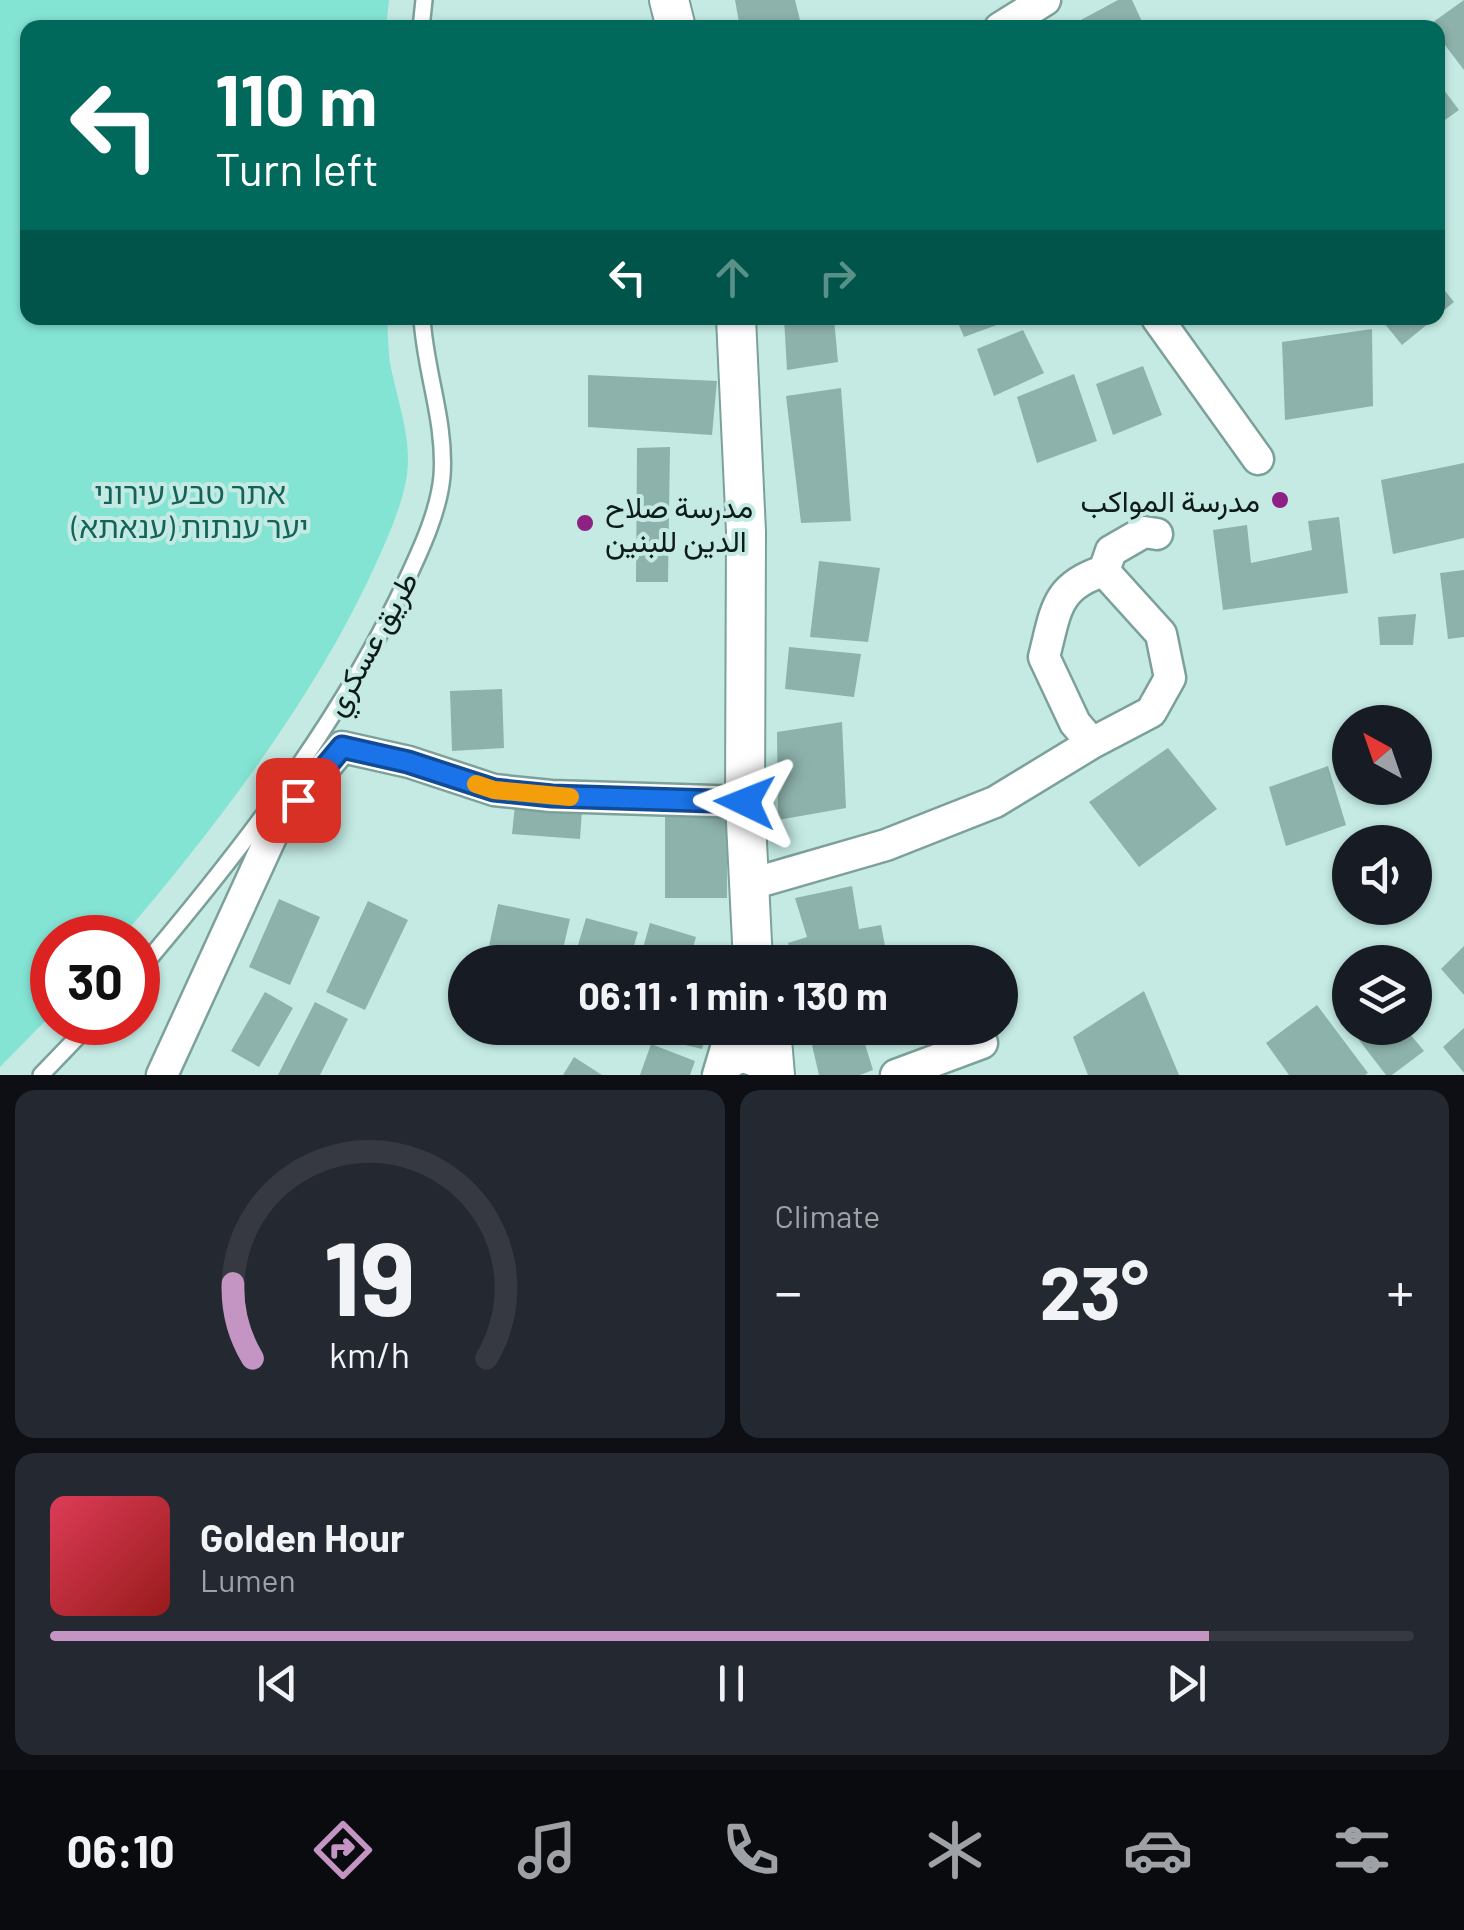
<!DOCTYPE html>
<html lang="en">
<head>
<meta charset="utf-8">
<style>
	:root { --surface:#171b24; --page:#242831; --text:#f1f3f6; --muted:#9ea1a6; --line:#363941; --accent:#c494c3 }
	body { margin:0; font-family:Barlow,Vazirmatn,"Noto Sans Hebrew",sans-serif; background:var(--page); color:var(--text); height:100vh; display:flex; flex-direction:column; font-size:38px; white-space:nowrap }
	* { box-sizing:border-box; margin:0 }
	p { font-size:32px; color:var(--muted) }
	.icon { flex:none; width:55px; height:55px; fill:none; stroke:currentColor; stroke-width:2; stroke-linecap:round; stroke-linejoin:round }
	.map { position:relative; height:1075px; overflow:hidden }
	.details { display:flex; flex-direction:column; gap:15px; padding:15px; background:#0d0f14; flex:1 }
	.details>* { flex:none }
	.hud { position:absolute; left:20px; top:20px; width:1425px; height:305px; border-radius:20px; box-shadow:0 2px 8px #0004; background:#00695c; color:#fff; overflow:hidden }
	.needle { width:65px; rotate:320deg }
	.controls { position:absolute; left:1332px; top:705px; display:grid; gap:20px }
	.controls a { display:grid; place-items:center; width:100px; height:100px; border-radius:50%; background:var(--surface); box-shadow:0 2px 8px #0004; font-size:50px }
	.speed { position:absolute; left:30px; top:915px; display:flex; gap:20px; font-size:50px; font-weight:700; text-align:center }
	.speed>* { display:grid; place-content:center; width:130px; height:130px; border-radius:50%; background:var(--surface); box-shadow:0 2px 8px #0004; line-height:1 }
	.speed .limit { border:15px solid #d22; background:#fff; color:#111 }
	.pin { position:absolute; display:grid; place-items:center; width:85px; height:85px; color:#fff; margin:-42px; border-radius:20px; box-shadow:0 5px 15px #0006 }
	.me { position:absolute; width:110px; margin:-55px; rotate:272deg; stroke-linejoin:round; filter:drop-shadow(0 0 8px #0008) }
	.turn { display:flex; align-items:center; gap:35px; height:210px; padding:0 30px; font-size:45px }
	.turn .icon { width:130px; height:130px; stroke-width:2.5 }
	.turn b { display:block; font-size:70px; line-height:85px }
	.lanes { display:flex; align-items:center; height:95px; padding:0 30px; background:#0003; justify-content:center; gap:50px; direction:ltr }
	.lanes .off { opacity:.35 }
	.big { font-size:75px; font-weight:700; line-height:1.1 }
	.details .widget { flex:1; display:flex; flex-direction:column; justify-content:center; gap:15px; min-width:0; padding:0 35px; border-radius:20px; background:var(--page) }
	.details .dial { align-items:center; gap:0 }
	.dial svg { height:260px; overflow:visible; fill:none; stroke:var(--line); stroke-width:7; stroke-linecap:round; text-anchor:middle }
	.dial text { fill:var(--text); stroke:none }
	.song { display:flex; align-items:center; gap:30px }
	.cover { width:120px; height:120px; border-radius:15px; background:linear-gradient(135deg,hsl(350 70% 55%),hsl(0 70% 35%)) }
	.played { height:10px; border-radius:5px; background:linear-gradient(90deg,var(--accent) 85%,var(--line) 85%) }
	.keys { display:flex; justify-content:space-around; direction:ltr }
	.heat { display:flex; justify-content:space-between; align-items:center; font-size:55px; direction:ltr }
	.details .tiles { flex:1; display:grid; gap:15px; grid-template-columns:1fr 1fr }
	.widget:last-child { grid-column:span 2 }
	.trip { position:absolute; left:448px; top:945px; width:570px; height:100px; border-radius:50px; background:var(--surface); box-shadow:0 2px 8px #0004; font-weight:700; line-height:100px; text-align:center }
	.tabs { display:flex; height:160px; justify-content:space-around; align-items:center; background:#090b0e; color:var(--muted) }
	.tabs .icon { width:70px; height:70px }
	.tabs .active { color:var(--accent) }
	.tabs b { font-size:45px; color:var(--text) }
	.map>svg:first-child { display:block }
	.green { fill:#84e4d4 }
	.building { fill:#8db2ab }
	.lines { fill:none; stroke-linecap:round; stroke-linejoin:round }
	.service-casing { stroke:#7ca19a; stroke-width:20 }
	.minor-casing { stroke:#7ca19a; stroke-width:35 }
	.tertiary-casing { stroke:#7ca19a; stroke-width:42 }
	.service { stroke:#fff; stroke-width:15 }
	.minor { stroke:#fff; stroke-width:30 }
	.tertiary { stroke:#fff; stroke-width:38 }
	.route-casing { stroke:#114b97; stroke-width:25 }
	.route { stroke:#1a73e8; stroke-width:18 }
	.slow { stroke:#f59e0b; stroke-width:18 }
	.poi-dot { fill:#8e2184; stroke:#c4eae3; stroke-width:4 }
	.labels { text-anchor:middle; dominant-baseline:central; stroke-width:8; stroke-linejoin:round; paint-order:stroke }
	.park-label { font-size:30px; fill:#146359; stroke:#c4eae3 }
	.poi-label { font-size:30px; fill:#0d1b19; stroke:#c4eae3; text-anchor:end }
	.street-label { font-size:30px; fill:#0d1b19; stroke:#c4eae3 }
</style>
</head>
<body>
<div class="map">
<svg width="1464" height="1075" viewBox="0 0 1464 1075">
	<rect width="100%" height="100%" fill="#c4eae3"/>
	<path class="green" d="M0,0h389l-3,27 -358,1v290h359c1,14 1,30 3,45 7,37 22,74 17,112 -5,32 -20,64 -33,93 -60,131 -159,260 -252,369l-70,1v76l-52,53z"/>
	<path class="building" d="M735,0h60l7,28h-62z
		M1118,0h14l13,28h-62l-4,-7z
		M1464,0v70l-26,-34v-8l-9,-3z
		M1438,82l21,28 -21,15z
		M1438,282l16,20 -16,13z
		M784,318h50l4,44 -51,8z
		M956,318h60l-52,19z
		M1380,318h55l-33,27z
		M1372,329l1,77 -88,14 -3,-78z
		M1023,330l21,43 -50,23 -17,-47z
		M1143,366l19,49 -49,20 -17,-51z
		M1074,374l23,67 -60,22 -20,-66z
		M588,375l129,6 -5,54 -124,-8z
		M841,388l10,133 -50,2 -15,-127z
		M670,447l-2,135h-32l1,-134z
		M1464,463v75l-71,16 -12,-74z
		M1339,517l9,76 -125,17 -10,-80 34,-5 4,38 61,-13 -4,-29z
		M819,561l61,7 -12,74 -58,-5z
		M1464,570v67l-16,2 -8,-66z
		M1416,614l-3,31h-33l-2,-28z
		M789,647l72,7 -7,43 -69,-8z
		M502,689l2,59 -52,3 -2,-60z
		M842,722l4,86 -68,12 -1,-88z
		M1168,748l49,61 -78,58 -50,-65z
		M1328,766l18,59 -60,21 -17,-59z
		M515,805l67,5 -2,29 -68,-5z
		M727,810v88h-62v-87z
		M852,886l7,43 22,-4 6,31 -30,6h-62l-7,-19 19,-6 -12,-39z
		M279,899l41,18 -30,68 -41,-18z
		M368,901l40,19 -43,90 -39,-18z
		M498,904l72,15 -10,43 -74,-2z
		M586,918l52,14 -9,30h-56z
		M650,923l46,14 -7,25h-50z
		M1464,946v49l-23,-26z
		M1144,991l35,84h-91l-15,-38z
		M265,992l28,16 -34,59 -28,-16z
		M315,1002l33,17 -28,56h-42z
		M1317,1005l51,68 -3,2h-76l-23,-32z
		M677,1028h31l-6,21 -29,-7z
		M808,1028h52l13,42 -13,5h-41z
		M1375,1028h30l19,23 -32,24h-6l-27,-35z
		M1464,1028v45l-21,-26z
		M651,1044l44,17 -5,14h-50z
		M574,1057l28,18h-39z"/>
	<g class="lines">
		<g class="service-casing">
			<path id="service" d="M421,28l3,-28
				M138,972c102,-120 204,-251 270,-395 14,-30 31,-67 34,-101 4,-54 -17,-105 -20,-158
				M41,1075l51,-53"/>
		</g>
		<g class="minor-casing">
			<path id="minor" d="M1000,28l45,-28
				M1157,318l101,141
				M1092,743l-17,-20 -31,-66c12,-46 11,-71 60,-86
				M751,884l135,-39 109,-43 97,-59 59,-31 19,-34 -9,-44 -57,-63 7,-20 33,-19 13,2
				M720,1069l21,-13 22,8 7,11
				M162,1075l114,-249 66,-79 67,15 85,28 57,6 194,6
				M718,1075l14,-47
				M896,1075l86,-32"/>
		</g>
		<g class="tertiary-casing">
			<path id="tertiary" d="M669,0l7,28
				M736,318l10,214 -1,270 8,160
				M771,1028l4,47"/>
		</g>
		<use href="#service" class="service"/>
		<use href="#minor" class="minor"/>
		<use href="#tertiary" class="tertiary"/>
	</g>
	<g class="lines">
		<g class="route-casing">
			<path id="route" d="M298,800l44,-53 66,15 86,28 58,6 193,6"/>
		</g>
		<use href="#route" class="route"/>
		<path class="slow" d="M476,784l18,6 76,7"/>
	</g>
	<g class="poi-dot">
		<circle cx="1280" cy="500" r="10"/>
		<circle cx="585" cy="523" r="10"/>
	</g>
	<g class="labels">
		<g class="park-label">
			<text x="190" y="492">אתר טבע עירוני<tspan x="190" dy="34">יער ענתות (ענאתא)</tspan></text>
		</g>
		<g class="poi-label">
			<text x="1260" y="500">مدرسة المواكب</text>
			<text x="605" y="506" text-anchor="start">مدرسة صلاح<tspan x="605" dy="34">الدين للبنين</tspan></text>
		</g>
		<g class="street-label">
			<text transform="translate(370 643) rotate(-61)">طريق عسكري</text>
		</g>
	</g>
</svg>
<div class="controls">
<a><svg class="needle" viewBox="-14 -14 28 28"><path d="M0-13l5 13h-10z" fill="#e53935"/><path d="M0 13l5-13h-10z" fill="#9ea1a6"/></svg></a>
<a><svg class="icon" aria-label="sound" viewBox="0 0 24 24"><path d="M4 9h4l5-4v14l-5-4H4zM17 9q2 3 0 6"/></svg></a>
<a><svg class="icon" aria-label="layers" viewBox="0 0 24 24"><path d="M12 4l9 5-9 5-9-5zM3 14l9 5 9-5"/></svg></a>
</div>
<div class="speed"><div class="limit">30</div></div>
<div class="pin" style="left:298px;top:800px;background:#d93025"><svg class="icon" aria-label="arrive" viewBox="0 0 24 24"><path d="M6 21V4h12l-3 4 3 4H6"/></svg></div>
<svg class="me" style="left:745px;top:802px" viewBox="-20 -20 40 40"><path d="M0-17L14 15 0 8-14 15z" fill="#1a73e8" stroke="#fff" stroke-width="4"/></svg>
<div class="trip">06:11 · 1 min · 130 m</div>
<div class="hud">
<div class="turn"><svg class="icon" aria-label="left" viewBox="0 0 24 24"><path d="M17 20v-9H6M10 6l-5 5 5 5"/></svg><div><b>110 m</b>Turn left</div></div>
<div class="lanes"><svg class="icon" aria-label="left" viewBox="0 0 24 24"><path d="M17 20v-9H6M10 6l-5 5 5 5"/></svg><svg class="icon off" aria-label="ahead" viewBox="0 0 24 24"><path d="M12 20V5M6 11l6-6 6 6"/></svg><svg class="icon off" aria-label="right" viewBox="0 0 24 24"><path d="M7 20v-9h11M14 6l5 5-5 5"/></svg></div>
</div>
</div>
<section class="details">
<div class="tiles">
<div class="widget dial"><svg viewBox="0 0 100 80">
<path d="M14 69A42 42 0 1 1 86 69"/>
<path d="M14 69A42 42 0 0 1 8 46" stroke="#c494c3"/>
<text x="50" y="56" font-size="32" font-weight="700">19</text>
<text x="50" y="72" font-size="11">km/h</text>
</svg></div>
<div class="widget"><p>Climate</p>
<div class="heat"><a>−</a><b class="big">23°</b><a>+</a></div>
</div>
<div class="widget">
<div class="song"><i class="cover"></i><div><b>Golden Hour</b><p>Lumen</p></div></div>
<div class="played"></div>
<div class="keys"><svg class="icon" aria-label="previous" viewBox="0 0 24 24"><path d="M18 5L8 12l10 7zM5 5v14"/></svg><svg class="icon" aria-label="pause" viewBox="0 0 24 24"><path d="M8 5v14M16 5v14"/></svg><svg class="icon" aria-label="next" viewBox="0 0 24 24"><path d="M6 5l10 7-10 7zM19 5v14"/></svg></div>
</div>
</div>
</section>
<nav class="tabs">
<b>06:10</b>
<svg class="icon active" aria-label="directions" viewBox="0 0 24 24"><path d="M12 3l9 9-9 9-9-9zM9 14v-3h6M13 9l2 2-2 2"/></svg>
<svg class="icon" aria-label="music" viewBox="0 0 24 24"><path d="M9 18V5l10-2v13"/><circle cx="6" cy="18" r="3"/><circle cx="16" cy="16" r="3"/></svg>
<svg class="icon" aria-label="phone" viewBox="0 0 24 24"><path d="M5 4h4l2 5-3 2q2 4 5 5l2-3 5 2v4C11 20 4 13 5 4z"/></svg>
<svg class="icon" aria-label="climate" viewBox="0 0 24 24"><path d="M12 3v18M4 7l16 10M4 17L20 7"/></svg>
<svg class="icon" aria-label="car" viewBox="0 0 24 24"><path d="M5 17H2v-5l4-1 3-4h7l3 4 3 1v5h-3M9 17h6M6 11h13"/><circle cx="7" cy="17" r="2"/><circle cx="17" cy="17" r="2"/></svg>
<svg class="icon" aria-label="filters" viewBox="0 0 24 24"><path d="M4 7h16M4 17h16"/><circle cx="9" cy="7" r="2"/><circle cx="15" cy="17" r="2"/></svg>
</nav>
</body>
</html>
